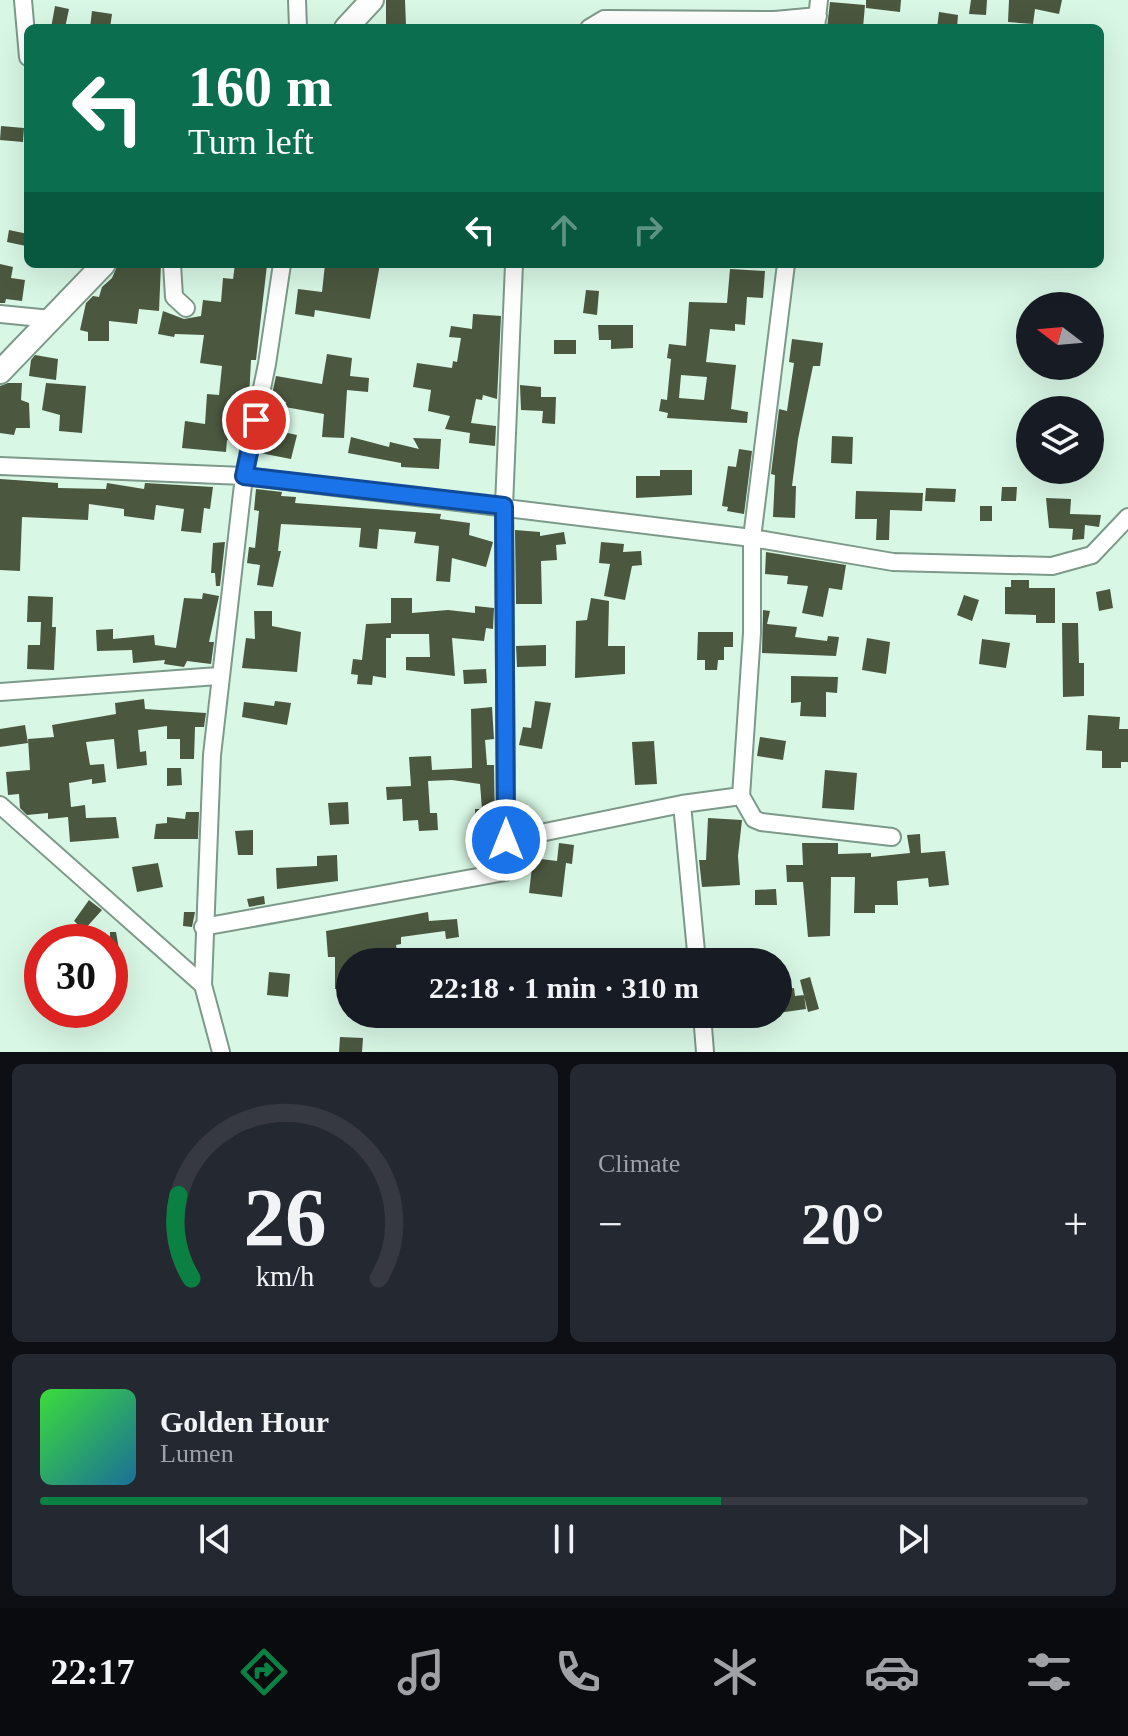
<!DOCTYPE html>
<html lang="en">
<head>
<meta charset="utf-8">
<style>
	:root { --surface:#171b24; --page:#242831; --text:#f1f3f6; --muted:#9ea1a6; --line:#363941; --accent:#0b8043 }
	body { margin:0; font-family:"Times New Roman",serif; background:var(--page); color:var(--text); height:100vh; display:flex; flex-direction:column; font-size:30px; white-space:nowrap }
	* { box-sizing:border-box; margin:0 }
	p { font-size:26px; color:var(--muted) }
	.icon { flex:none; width:44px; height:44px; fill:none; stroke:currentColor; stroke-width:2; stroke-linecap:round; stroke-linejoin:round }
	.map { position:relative; height:1052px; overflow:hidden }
	.sheet { display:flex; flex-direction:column; gap:12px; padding:12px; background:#0d0f14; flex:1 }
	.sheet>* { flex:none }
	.banner { position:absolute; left:24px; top:24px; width:1080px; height:244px; border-radius:12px; box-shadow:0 8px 32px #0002; background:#0b6e4f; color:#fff; overflow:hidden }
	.needle { width:52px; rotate:286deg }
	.tools { position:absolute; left:1016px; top:292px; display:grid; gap:16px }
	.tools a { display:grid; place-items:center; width:88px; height:88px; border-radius:50%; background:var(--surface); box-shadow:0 8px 32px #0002; font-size:40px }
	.speed { position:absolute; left:24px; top:924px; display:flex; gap:16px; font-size:40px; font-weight:700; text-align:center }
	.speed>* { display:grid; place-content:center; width:104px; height:104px; border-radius:50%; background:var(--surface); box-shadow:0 8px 32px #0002; line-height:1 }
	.speed .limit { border:12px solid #d22; background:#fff; color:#111 }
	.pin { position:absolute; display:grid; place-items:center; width:68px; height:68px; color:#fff; margin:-34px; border:4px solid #fff; border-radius:50%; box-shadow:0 2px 8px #0007 }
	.me { position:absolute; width:88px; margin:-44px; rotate:0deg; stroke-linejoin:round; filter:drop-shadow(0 0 6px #0008) }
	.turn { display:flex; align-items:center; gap:28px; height:168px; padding:0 32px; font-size:36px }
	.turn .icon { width:104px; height:104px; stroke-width:2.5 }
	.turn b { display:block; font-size:56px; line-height:68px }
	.lanes { display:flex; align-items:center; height:76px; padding:0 32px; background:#0003; justify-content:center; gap:40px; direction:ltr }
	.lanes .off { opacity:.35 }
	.big { font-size:60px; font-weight:800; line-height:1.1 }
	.sheet .card { flex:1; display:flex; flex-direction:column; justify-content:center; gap:12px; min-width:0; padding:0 28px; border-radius:12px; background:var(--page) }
	.sheet .dial { align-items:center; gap:0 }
	.dial svg { height:208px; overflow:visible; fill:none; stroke:var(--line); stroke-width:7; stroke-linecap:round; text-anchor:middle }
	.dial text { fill:var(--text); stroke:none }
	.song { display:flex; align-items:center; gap:24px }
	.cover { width:96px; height:96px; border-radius:12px; background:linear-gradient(135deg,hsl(120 70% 55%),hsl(200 70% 35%)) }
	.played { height:8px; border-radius:4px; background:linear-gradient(90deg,var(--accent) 65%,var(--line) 65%) }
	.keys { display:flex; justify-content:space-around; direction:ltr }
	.heat { display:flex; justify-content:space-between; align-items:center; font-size:44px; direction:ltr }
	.sheet .tiles { flex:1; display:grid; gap:12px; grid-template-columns:1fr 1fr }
	.card:last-child { grid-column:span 2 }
	.trip { position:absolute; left:336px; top:948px; width:456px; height:80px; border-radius:40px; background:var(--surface); box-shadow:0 8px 32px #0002; font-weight:800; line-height:80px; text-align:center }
	.dock { display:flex; height:128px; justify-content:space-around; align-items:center; background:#090b0e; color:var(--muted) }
	.dock .icon { width:56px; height:56px }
	.dock .selected { color:var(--accent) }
	.dock b { font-size:36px; color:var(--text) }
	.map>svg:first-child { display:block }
	.building { fill:#4b573f; fill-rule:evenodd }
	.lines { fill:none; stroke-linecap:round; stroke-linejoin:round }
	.street-casing { stroke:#7d9989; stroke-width:20 }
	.secondary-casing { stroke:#7d9989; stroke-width:26 }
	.street { stroke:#fff; stroke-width:16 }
	.secondary { stroke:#fff; stroke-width:22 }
	.route-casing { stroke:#114b97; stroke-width:20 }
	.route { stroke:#1a73e8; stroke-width:14 }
</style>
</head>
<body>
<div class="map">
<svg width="1128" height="1052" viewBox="0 0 1128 1052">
	<rect width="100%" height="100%" fill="#d8f7e5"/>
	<path class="building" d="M386,0h19l1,26 -20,1z
		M866,0h35l-1,12 -34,-4z
		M971,0h16l-1,15 -17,-1z
		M1009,0h53l-3,14 -24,-5 -2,15 -25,-2z
		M830,2l35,3 -2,23h-36z
		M55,6l14,3 -4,19h-14z
		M92,11l20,3 -2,14h-20z
		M939,12l19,3 -1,13h-20z
		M1,126l23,2 -1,14 -23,-2z
		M9,230l19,4 -2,12 -19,-4z
		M0,264l13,3 -2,11 14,2 -3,21 -16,-2 -1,4h-5z
		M118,264h43l-2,47 -20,-2 -2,15 -28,-3v20h-21v-9l-8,-2 6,-27 7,-7 6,1 3,-10 10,-9z
		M235,264l32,1 -11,95h-5l-2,38 -9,44 -13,-2 -1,12 -44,-4 3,-27 20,3 2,-30 12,1 3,-29 -22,-3 4,-28 -29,-1 -1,3 -16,-3 5,-23 21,8 17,-3 2,-16 18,2 2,-24 10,1z
		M325,264h55l-10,55 -55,-9 -1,7 -19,-3 3,-25 24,3z
		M730,269l35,2 -2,27 -16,-1 -2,28 -10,-1v7l-25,-2 -4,33 30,3 -5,44 17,3 -1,11 -80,-5 1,-5 -9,-2 2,-12 6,1 4,-41 -4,-1 2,-14 17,2 3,-44 38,1zM681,375l26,2 -3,23 -25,-2z
		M586,290l13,1 -2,24 -14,-2z
		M473,314l28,2 -4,83 -14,-4 -1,5 -6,-1 -5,24 25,3 -1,20 -26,-3 1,-10 -25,-4 5,-13 -22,-5 3,-21 -18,-3 4,-24 35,5 1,-7 4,1 4,-24 -12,-1 2,-11 21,3z
		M598,325h35v23l-22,1v-9h-12z
		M792,339l31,4 -3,23h-7l-15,73 -6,47h4l-1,32 -22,-1 2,-42 -4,-1 8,-65 8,2 7,-48 -5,-1z
		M554,340h22v14h-22z
		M327,354l25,4 -2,18 19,2 -1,14 -21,-2 -3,48 -22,-1 2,-23 -39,-7 1,-5 -15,-3 5,-23 46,8z
		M35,355l23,4 -2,21 -27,-4 2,-16z
		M8,383h14l-1,17 8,3 1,25h-14l-2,7 -14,-2v-47z
		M46,383l40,3 -4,47 -23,-2 1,-16 -18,-5z
		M520,385l21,2v10h15l-1,27 -13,-1 1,-12 -22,-1z
		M265,428l32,7 -6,24 -31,-6z
		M832,436l21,1 -1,27 -21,-1z
		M351,437l38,10 1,-5 29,7 -6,-11 28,1 -2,30 -38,-2v-4l-53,-10z
		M739,449l13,2 -8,63 -17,-3 1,-4 -6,-1 6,-40 8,1z
		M660,470h32v25l-56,3v-22h24z
		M0,479l58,4v5l48,1 1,-6 37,6 1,-6 68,4 -3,22 -6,-1 -3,25 -20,-2 3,-22 -28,-4 -2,15 -30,-4v-7l-35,-5 -1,16 -66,-3 -2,54 -20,-1z
		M1002,487h15l-1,14h-15z
		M926,488l30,1 -1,13 -30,-1z
		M256,489l26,3 -1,4 15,1 -1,6 146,11 -1,5 30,4 -1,12 24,7 -7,25 -34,-9 -2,24 -14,-1 3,-35 -25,-3 2,-11 -37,-3 -2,20 -18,-2 2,-19 -80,-4 -3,27h3l-8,36 -16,-2 3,-20 -13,-2 2,-16 6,1 4,-37 -5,-1z
		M856,491l67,2 -1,18 -32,-1 -1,30h-13l1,-21h-22z
		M1046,498l25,1 -1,15 31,1 -2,12 -14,-2 -1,14 -12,1 1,-11 -24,-1z
		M980,506h12v15h-12z
		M515,530l25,2v4l24,-4 2,12 -10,1 1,15 -16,1 1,43h-26z
		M225,542l-5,44h-4l-1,-13h-4l2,-30z
		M601,542l23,2 -1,8 18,-1 1,14 -10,1 -7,34 -21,-4 6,-32 -11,-1z
		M766,552l80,13 -4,25 -13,-2 -6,29 -21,-4 6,-27 -21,-2 1,-8 -23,-2z
		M1011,580h18v8h26v35h-19v-8l-31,-1v-27h6z
		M1110,589l3,19 -14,3 -3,-19z
		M203,593l16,3 -10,46h5l-3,22 -24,-3 -3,6 -20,-3 1,-4 -32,3 -1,-13 -35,1 -1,-21 17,-1v10l41,-4 1,10 21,3 8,-50 18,1z
		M964,595l15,5 -7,21 -15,-6z
		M28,596l25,1 -1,30h4l-2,43 -27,-1 1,-24h12l1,-23h-14z
		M391,598h21v15l36,-3 27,3v-7l19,2 -1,21 -7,-1 -2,13 -32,-3 3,38 -49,-6v-13h24l-1,-23h-38v4h-5v40l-13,-2 -1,9 -15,-1 1,-9 -7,-1 2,-15 9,1 4,-36 25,-1z
		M591,598l18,3 -1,45h17v28l-50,4 1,-57 11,-1z
		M763,610l7,1 -3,13 30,3 -2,10 32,4 1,-5 11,1 -3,19 -74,-3z
		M254,611h18v15l29,6 -4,40 -55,-4 4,-30 9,1z
		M1062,623h16l1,40h5v33l-21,1z
		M698,632h35v15h-9v13h-6l-1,10h-12v-10h-8z
		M867,638l23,4 -4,32 -24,-4z
		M982,639l28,4 -4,25 -27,-4z
		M546,645v21l-29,1 -1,-21z
		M486,669l1,14 -23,1 -1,-14z
		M791,676l47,1 -1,16 -11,-1v25l-26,-1 1,-14 -10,1z
		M144,699l1,10 61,4 -2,14h-9l-1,32h-14v-20h-13v-13l-29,4 2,22 6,-1 1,14 -30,4 -3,-30 -28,3 4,23 14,-1 2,18 -14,2v-5l-23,4 2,24 14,-2 1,13 30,-1 3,21 -49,4 -2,-25 -20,2v-6l-21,2 -7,-7 -1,-14 -11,1 -2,-23 24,-2 -2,-31 26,-2 -2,-12 64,-11 -1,-11z
		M275,701l16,2 -4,22 -45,-8 2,-15 30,4z
		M535,701l16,2 -9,46 -23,-4 4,-18 8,1z
		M492,707l2,32 -9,1 2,25h7l1,61 -19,1 -1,-18h7l-2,-25 -28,-4 -24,1 2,32h7l1,17 -19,1 -1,-11 -15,1 -1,-22 -15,1 -1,-13 25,-1 -2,-29 22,-1 1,14 40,-2 -1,-59z
		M1088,715l32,2 -1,12h9v33h-7v6h-19v-17l-16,-1z
		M25,725l3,18 -28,4v-18z
		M760,737l26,4 -3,19 -26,-4z
		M654,741l3,43 -22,1 -3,-43z
		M167,768h14l1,17 -15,1z
		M825,770l32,3 -3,37 -32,-2z
		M348,802l1,22 -19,1 -2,-22z
		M186,812h13l-1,27h-44l2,-15 11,-1v-6l18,2z
		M708,818l34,2 -4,36 2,29 -38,2 -3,-27h7z
		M253,830v25h-15l-3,-24z
		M920,834l1,19 24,-2 4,34 -20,2 -1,-9 -31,3 1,24h-23v8h-21l1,-36h-24l-1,59 -22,1 -5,-55h-16l-1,-17h17l-1,-22h36v11l33,-1v4l39,-4 -3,-18z
		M559,843l15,2 -2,19 -6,-1 -4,34 -33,-4 4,-35 24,3z
		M337,855l1,26 -61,8 -1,-21 41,-2v-10z
		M158,863l5,24 -26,5 -5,-25z
		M776,889l1,16h-22v-15z
		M264,896l1,8 -16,3 -2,-8z
		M89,900l13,10 -18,20 -10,-9z
		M184,912h11l-3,15 -9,-1z
		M428,912l1,9 28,-2 2,18 -13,2 -1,-8 -44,6v7l-5,1 3,17h-49v27h-15v-32h-7l-2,-26z
		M110,932h6l7,40 -13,2z
		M269,972l21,2 -2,23 -21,-2z
		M810,977l9,32 -11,3 -8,-32z
		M794,988l1,8 9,-1 2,14 -28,4v-23z
		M340,1037l23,1 -1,14h-23z"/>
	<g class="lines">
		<g class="street-casing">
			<path id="street" d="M23,0l5,57
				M297,0l1,28
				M589,28l15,-9 171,1 43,-4
				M816,28l3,-28
				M172,264l2,33 12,11
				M0,314l51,5
				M0,466l244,10 508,62 141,24 159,4 40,-11 36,-38
				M0,692l218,-16
				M741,796l11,-163v-95l34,-274
				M682,804l15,158
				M0,805l203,180
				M506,840l-2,-334 10,-242
				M203,927l302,-55 1,-32 176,-36 59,-8 13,23 7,3 131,15
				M702,1014l3,38
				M221,1052l-18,-67 9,-230 32,-279 23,-112 15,-100"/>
		</g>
		<g class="secondary-casing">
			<path id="secondary" d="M346,28l26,-28
				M0,372l104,-108"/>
		</g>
		<use href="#street" class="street"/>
		<use href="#secondary" class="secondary"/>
	</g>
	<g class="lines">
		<g class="route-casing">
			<path id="route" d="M256,420l-12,56 260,30 2,334"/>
		</g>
		<use href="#route" class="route"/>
	</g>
</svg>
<div class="tools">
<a><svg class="needle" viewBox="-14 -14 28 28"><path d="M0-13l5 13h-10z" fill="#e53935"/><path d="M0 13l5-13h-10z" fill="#9ea1a6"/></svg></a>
<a><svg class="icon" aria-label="layers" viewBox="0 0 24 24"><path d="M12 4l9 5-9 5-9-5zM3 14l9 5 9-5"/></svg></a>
</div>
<div class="speed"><div class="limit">30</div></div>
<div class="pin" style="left:256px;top:420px;background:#d93025"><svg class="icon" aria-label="arrive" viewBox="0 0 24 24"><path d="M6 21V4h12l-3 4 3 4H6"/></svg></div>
<svg class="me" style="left:506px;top:840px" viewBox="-20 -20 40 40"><circle r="17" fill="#1a73e8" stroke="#fff" stroke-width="3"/><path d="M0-11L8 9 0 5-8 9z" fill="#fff"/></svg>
<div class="trip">22:18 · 1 min · 310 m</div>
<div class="banner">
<div class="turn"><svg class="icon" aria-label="left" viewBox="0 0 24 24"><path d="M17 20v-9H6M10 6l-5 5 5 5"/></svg><div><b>160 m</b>Turn left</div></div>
<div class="lanes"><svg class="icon" aria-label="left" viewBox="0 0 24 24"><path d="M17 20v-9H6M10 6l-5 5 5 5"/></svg><svg class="icon off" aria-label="ahead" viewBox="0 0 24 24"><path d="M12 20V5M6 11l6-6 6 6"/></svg><svg class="icon off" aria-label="right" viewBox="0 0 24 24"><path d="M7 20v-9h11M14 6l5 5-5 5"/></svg></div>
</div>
</div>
<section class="sheet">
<div class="tiles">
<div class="card dial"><svg viewBox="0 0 100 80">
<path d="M14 69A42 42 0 1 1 86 69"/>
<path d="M14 69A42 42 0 0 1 9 37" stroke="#0b8043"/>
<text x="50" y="56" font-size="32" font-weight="700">26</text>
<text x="50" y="72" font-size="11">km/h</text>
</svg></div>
<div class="card"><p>Climate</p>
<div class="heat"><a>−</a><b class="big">20°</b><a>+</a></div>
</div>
<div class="card">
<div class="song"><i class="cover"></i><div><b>Golden Hour</b><p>Lumen</p></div></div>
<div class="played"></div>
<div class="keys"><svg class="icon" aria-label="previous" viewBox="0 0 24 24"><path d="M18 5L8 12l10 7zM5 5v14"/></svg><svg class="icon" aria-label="pause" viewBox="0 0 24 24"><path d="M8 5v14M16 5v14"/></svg><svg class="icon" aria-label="next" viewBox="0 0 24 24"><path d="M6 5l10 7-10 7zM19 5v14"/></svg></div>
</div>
</div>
</section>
<nav class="dock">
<b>22:17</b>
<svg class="icon selected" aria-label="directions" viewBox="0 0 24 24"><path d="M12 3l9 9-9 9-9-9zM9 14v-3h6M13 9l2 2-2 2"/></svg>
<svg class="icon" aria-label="music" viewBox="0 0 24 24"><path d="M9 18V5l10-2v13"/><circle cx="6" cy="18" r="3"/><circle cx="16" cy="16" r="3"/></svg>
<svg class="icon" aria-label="phone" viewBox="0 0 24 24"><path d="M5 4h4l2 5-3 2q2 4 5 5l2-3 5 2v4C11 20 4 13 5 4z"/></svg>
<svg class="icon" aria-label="climate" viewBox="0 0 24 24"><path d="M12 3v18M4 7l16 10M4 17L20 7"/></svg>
<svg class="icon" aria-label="car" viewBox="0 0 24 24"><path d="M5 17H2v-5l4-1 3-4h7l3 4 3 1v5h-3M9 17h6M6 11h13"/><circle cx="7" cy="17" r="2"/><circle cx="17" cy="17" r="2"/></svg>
<svg class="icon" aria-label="filters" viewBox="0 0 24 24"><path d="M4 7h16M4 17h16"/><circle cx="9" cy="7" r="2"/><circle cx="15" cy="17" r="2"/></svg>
</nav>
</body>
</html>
